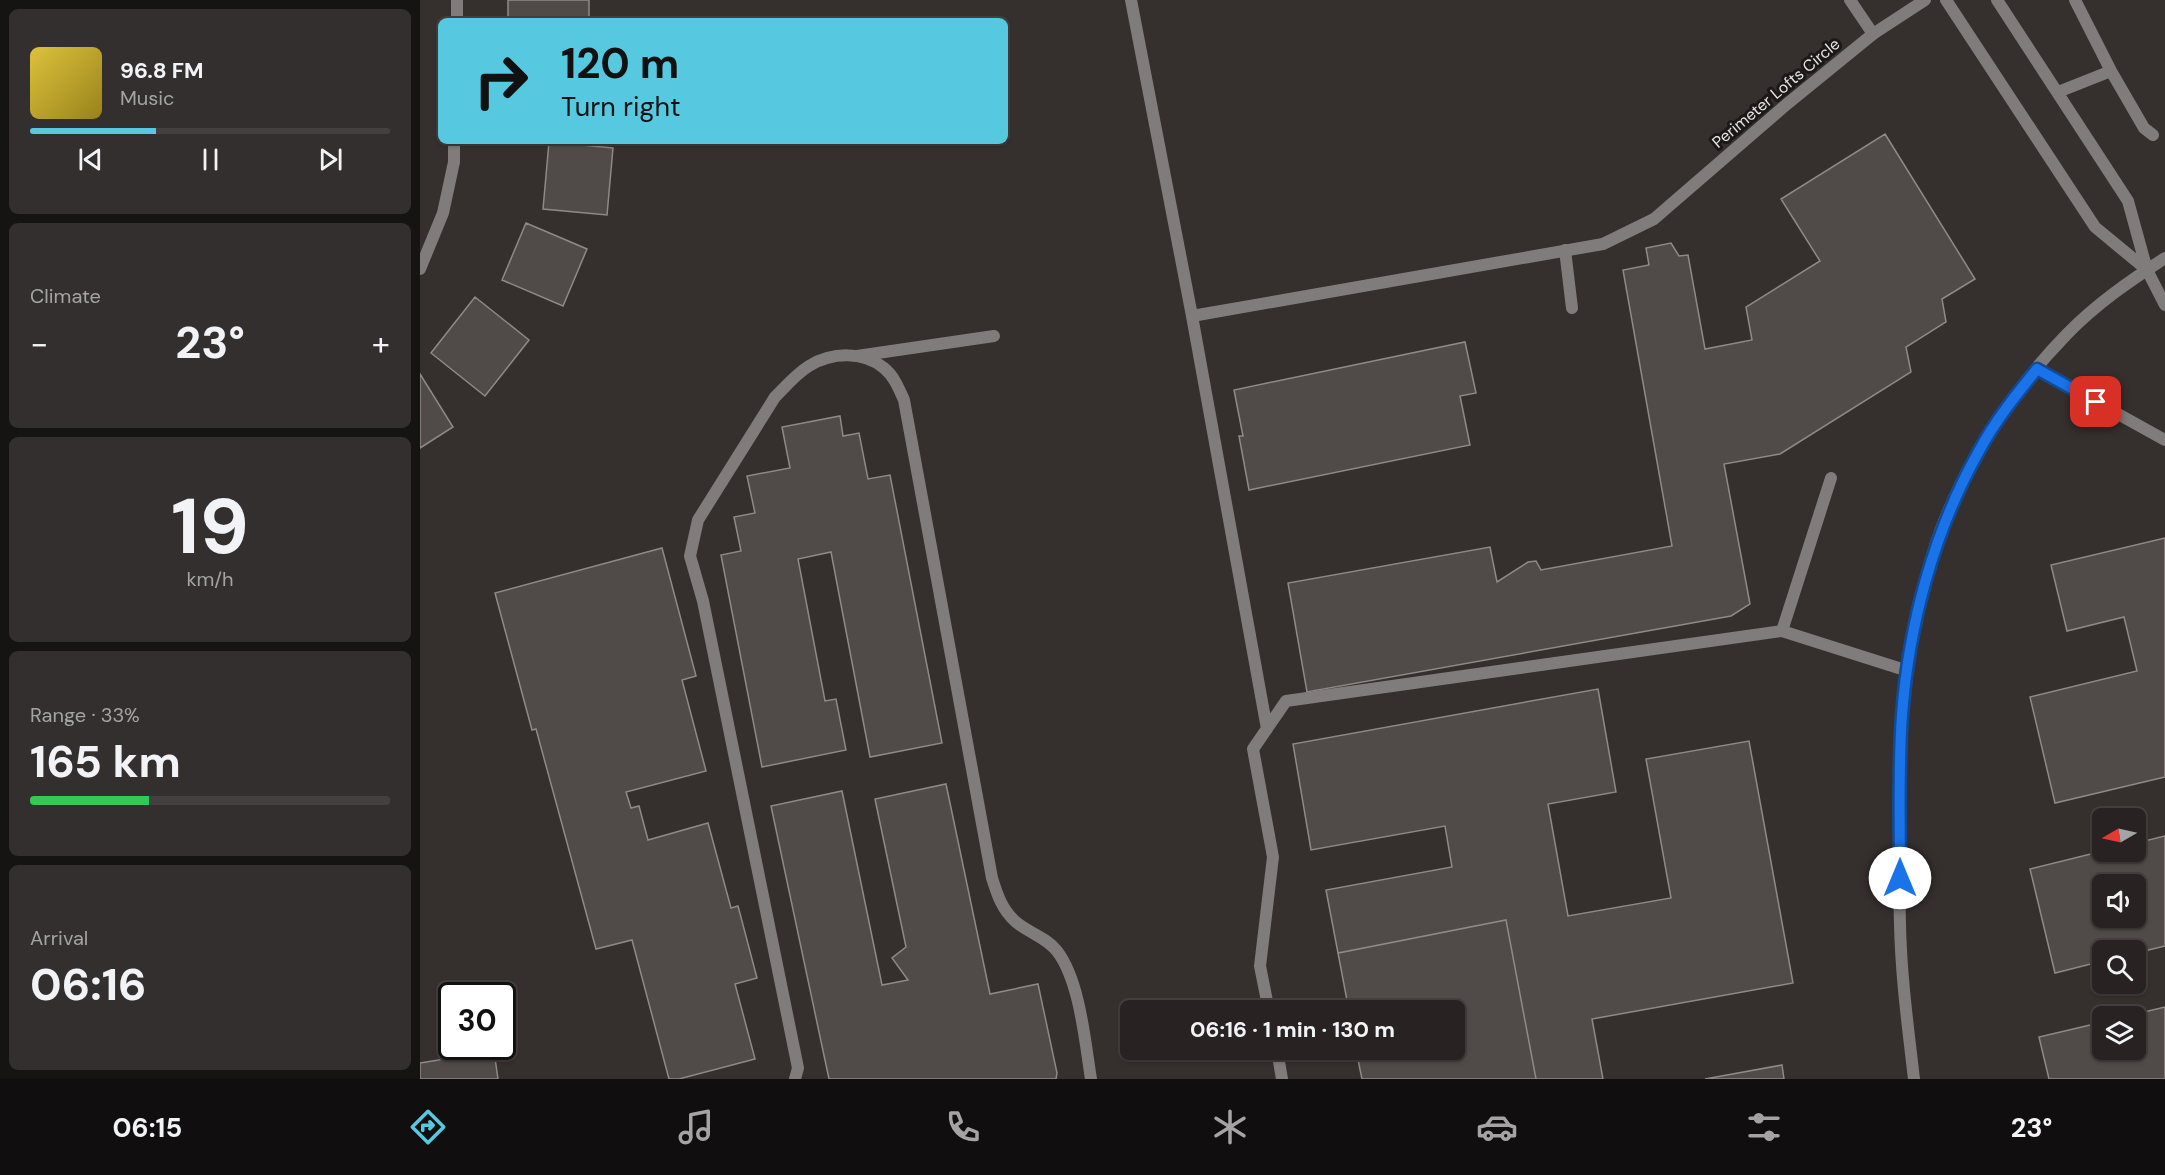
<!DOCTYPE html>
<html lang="en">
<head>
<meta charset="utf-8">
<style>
	:root { --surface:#282322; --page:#342f2f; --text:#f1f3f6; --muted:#a5a4a5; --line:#444040; --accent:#56c9e0 }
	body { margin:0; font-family:"DM Sans",sans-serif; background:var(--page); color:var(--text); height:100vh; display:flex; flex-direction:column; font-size:22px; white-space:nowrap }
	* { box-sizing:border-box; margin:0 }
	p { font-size:20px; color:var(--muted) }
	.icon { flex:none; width:33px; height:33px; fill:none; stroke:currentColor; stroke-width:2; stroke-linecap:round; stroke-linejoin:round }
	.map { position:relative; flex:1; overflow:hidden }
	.details { display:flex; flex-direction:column; gap:9px; padding:9px; background:#161313; width:420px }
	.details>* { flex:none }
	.hud { position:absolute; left:18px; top:18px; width:570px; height:126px; border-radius:9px; box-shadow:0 2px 4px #0004,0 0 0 2px var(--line); background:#56c9e0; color:#111; overflow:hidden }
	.needle { width:39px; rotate:261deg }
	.controls { position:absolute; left:1672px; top:808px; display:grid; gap:12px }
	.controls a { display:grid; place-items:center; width:54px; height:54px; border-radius:9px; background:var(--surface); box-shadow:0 2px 4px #0004,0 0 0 2px var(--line); font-size:30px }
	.speed { position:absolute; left:18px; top:982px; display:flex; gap:12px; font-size:30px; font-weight:700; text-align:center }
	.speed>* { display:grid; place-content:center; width:78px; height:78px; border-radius:50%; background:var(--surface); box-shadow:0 2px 4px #0004,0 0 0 2px var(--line); line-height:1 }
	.speed .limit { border:3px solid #111; border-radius:9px; background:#fff; color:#111 }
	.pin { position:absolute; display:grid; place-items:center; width:51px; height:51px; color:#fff; margin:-26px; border-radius:12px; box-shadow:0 3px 9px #0006 }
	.me { position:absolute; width:66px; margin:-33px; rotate:0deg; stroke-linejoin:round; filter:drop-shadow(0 0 4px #0008) }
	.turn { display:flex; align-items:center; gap:21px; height:126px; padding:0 24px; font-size:27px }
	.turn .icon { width:78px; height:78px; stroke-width:2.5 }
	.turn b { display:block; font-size:42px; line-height:51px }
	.big { font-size:45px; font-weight:700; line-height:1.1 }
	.details .card { flex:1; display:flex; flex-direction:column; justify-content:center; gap:9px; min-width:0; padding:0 21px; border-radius:9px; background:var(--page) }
	.details .dial { align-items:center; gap:0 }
	.dial b { font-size:78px; line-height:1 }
	.song { display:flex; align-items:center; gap:18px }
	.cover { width:72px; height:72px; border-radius:9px; background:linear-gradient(135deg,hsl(50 70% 55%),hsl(50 70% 35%)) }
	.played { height:6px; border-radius:3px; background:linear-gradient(90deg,var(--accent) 35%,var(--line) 35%) }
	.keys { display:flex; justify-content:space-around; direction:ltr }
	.heat { display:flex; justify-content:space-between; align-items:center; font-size:33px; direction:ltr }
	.charge { height:9px; border-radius:4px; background:linear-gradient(90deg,#34c759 33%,var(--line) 0) }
	.trip { position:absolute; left:700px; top:1000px; width:345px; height:60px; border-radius:9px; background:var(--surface); box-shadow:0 2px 4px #0004,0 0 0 2px var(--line); font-weight:700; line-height:60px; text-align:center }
	.tab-bar { display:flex; height:96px; justify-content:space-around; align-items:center; background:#100e0e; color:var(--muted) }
	.tab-bar .icon { width:42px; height:42px }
	.tab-bar .current { color:var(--accent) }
	.tab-bar b { font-size:27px; color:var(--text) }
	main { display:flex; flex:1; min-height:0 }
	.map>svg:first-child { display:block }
	.building { fill:#504a48; stroke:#908987; stroke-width:1.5; fill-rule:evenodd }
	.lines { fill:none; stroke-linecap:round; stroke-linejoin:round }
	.service { stroke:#7f7c7b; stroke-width:12 }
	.minor { stroke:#7f7c7b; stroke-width:12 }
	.route-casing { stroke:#114b97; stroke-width:15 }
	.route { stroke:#1a73e8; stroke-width:10 }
	.labels { text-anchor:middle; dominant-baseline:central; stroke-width:6; stroke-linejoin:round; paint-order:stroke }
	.street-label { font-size:16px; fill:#e9e5e4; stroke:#1b1817 }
</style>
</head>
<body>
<main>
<section class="details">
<div class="card">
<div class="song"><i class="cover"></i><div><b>96.8 FM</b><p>Music</p></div></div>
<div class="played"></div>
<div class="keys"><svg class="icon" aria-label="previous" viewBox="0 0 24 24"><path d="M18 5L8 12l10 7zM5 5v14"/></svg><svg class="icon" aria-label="pause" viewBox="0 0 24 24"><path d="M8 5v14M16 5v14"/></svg><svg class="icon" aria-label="next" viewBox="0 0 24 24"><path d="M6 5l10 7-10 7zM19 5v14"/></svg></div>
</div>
<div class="card"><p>Climate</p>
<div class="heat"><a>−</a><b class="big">23°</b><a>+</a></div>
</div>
<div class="card dial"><b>19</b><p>km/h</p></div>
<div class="card"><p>Range · 33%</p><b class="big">165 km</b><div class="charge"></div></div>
<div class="card"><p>Arrival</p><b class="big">06:16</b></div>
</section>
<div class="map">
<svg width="1745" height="1079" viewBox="0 0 1745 1079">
	<rect width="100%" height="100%" fill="#352f2e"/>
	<path class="building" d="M88,0h81v21h-81z
		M1465,134l90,145 -33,20 4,23 -40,25 5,25 -131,82 -56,10 26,140 -19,12 -424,76 -19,-109 202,-36 7,35 31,-20 8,-1 5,9 131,-24 -49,-276 26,-5 -3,-17 25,-5 8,13 9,-1 17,94 47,-9 -6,-33 74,-46 -39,-62z
		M129,142l64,6 -6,67 -64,-6z
		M106,223l61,26 -24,57 -61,-26z
		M55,297l54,43 -44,56 -54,-43z
		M1045,342l11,51 -16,3 10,49 -221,45 -10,-54h4l-9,-46z
		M0,374l33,53 -33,21z
		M420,416l3,20 16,-3 9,46 22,-4 52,268 -72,14 -39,-205 -33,7 27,142 11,-2 10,51 -84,17 -41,-212 20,-4 -7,-34 21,-4 -8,-37 43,-8 -8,-41z
		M1745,538v239l-110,26 -25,-106 107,-26 -13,-54 -57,14 -16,-66z
		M242,548l34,128 -14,4 24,91 -80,21 5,16 8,-2 9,34 60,-17 23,85 7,-2 19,72 -22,6 20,75 -76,20h-10l-37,-139 -36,9 -60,-220 -4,1 -37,-137z
		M1178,689l18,103 -68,12 20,112 103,-18 -25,-139 103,-18 44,242 -201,36 11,60h-67l-30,-159 -168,33 -12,-63 126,-23 -7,-41 -134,24 -18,-106z
		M526,784l44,210 48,-10 19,89 -1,6h-227l-58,-273 71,-15 40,194 26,-5 -16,-22 14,-11 -31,-148z
		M1745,836v110l-29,7v-2h-33v10l-48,12 -25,-104 73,-18 33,1v-9zM1683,885h33v33h-33z
		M1086,920l30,159h-174l-6,-29h99v-39h-106l-11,-58z
		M1745,1007v72h-116l-10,-42 64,-15v28h33v-33h-13z
		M74,1051l4,28h-78v-16z
		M1362,1065l2,14h-79z"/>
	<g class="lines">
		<path class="service" d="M1430,0l23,34
			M1655,0l36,71 33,57 9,7
			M1638,92l53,-21
			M1145,250l7,58
			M1727,270l18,35
			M437,356l137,-20
			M1617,369l128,71"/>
		<path class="minor" d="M711,0l61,316 75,413
			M1526,0l149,227 52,43
			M1577,0l131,201 19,69
			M37,21v-21
			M0,269l23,-56 11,-51v-21
			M772,316l411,-72 51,-25 133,-115 86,-70 52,-34
			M1362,631l49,-153
			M849,1011l-9,-45 13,-109 -20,-108 33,-48 496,-70 126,40
			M857,1050l5,29
			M375,1079l3,-11 -95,-467 -13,-45 8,-36 77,-123c11,-11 21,-23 34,-31 23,-14 54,-15 75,2 10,8 15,21 20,32l88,478c5,16 10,32 24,44 13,11 30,15 41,29 23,30 28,91 34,128
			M1494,1079c-6,-52 -13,-103 -14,-155 -1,-31 0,-61 0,-92 0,-40 -1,-80 3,-119 5,-56 15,-113 32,-167 25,-76 76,-155 132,-212 29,-30 64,-54 98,-76"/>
	</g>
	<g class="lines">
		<g class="route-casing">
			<path id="route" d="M1480,878c0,-54 -2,-109 2,-163 7,-92 32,-184 77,-264 16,-30 37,-56 58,-82l59,33"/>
		</g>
		<use href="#route" class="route"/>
	</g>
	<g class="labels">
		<g class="street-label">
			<text transform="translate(1356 93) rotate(-40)">Perimeter Lofts Circle</text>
		</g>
	</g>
</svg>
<div class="controls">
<a><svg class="needle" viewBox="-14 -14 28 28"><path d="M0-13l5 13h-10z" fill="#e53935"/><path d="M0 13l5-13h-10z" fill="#a5a4a5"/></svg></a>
<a><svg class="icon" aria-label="sound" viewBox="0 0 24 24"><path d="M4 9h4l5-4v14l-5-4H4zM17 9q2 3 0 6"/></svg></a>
<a><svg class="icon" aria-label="search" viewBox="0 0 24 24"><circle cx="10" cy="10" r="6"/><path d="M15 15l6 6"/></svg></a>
<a><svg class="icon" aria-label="layers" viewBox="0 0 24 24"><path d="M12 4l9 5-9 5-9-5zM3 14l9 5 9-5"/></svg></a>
</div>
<div class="speed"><div class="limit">30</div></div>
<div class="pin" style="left:1676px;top:402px;background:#d93025"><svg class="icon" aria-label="arrive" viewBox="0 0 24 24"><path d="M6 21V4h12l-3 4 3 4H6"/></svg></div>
<svg class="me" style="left:1480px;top:878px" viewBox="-20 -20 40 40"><circle r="19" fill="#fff"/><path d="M0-13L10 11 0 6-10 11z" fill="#1a73e8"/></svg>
<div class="trip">06:16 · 1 min · 130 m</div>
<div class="hud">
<div class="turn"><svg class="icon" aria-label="right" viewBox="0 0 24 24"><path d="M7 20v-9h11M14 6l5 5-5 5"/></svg><div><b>120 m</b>Turn right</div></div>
</div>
</div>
</main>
<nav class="tab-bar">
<b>06:15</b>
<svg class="icon current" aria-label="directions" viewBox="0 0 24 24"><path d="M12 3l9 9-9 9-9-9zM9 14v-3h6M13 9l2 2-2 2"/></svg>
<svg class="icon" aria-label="music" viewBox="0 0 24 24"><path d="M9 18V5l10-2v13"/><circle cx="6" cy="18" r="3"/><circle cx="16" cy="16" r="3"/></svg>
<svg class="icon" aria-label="phone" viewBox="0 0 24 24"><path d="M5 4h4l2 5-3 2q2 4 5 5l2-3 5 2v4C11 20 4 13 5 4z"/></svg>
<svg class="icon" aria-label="climate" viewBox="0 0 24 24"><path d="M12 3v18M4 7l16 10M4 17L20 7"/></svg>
<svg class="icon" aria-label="car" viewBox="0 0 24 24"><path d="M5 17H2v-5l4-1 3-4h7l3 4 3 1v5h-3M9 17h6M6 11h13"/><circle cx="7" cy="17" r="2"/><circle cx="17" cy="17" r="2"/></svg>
<svg class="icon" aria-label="filters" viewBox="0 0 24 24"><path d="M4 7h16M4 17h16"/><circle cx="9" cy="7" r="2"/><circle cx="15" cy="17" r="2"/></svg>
<b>23°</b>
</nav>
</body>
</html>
